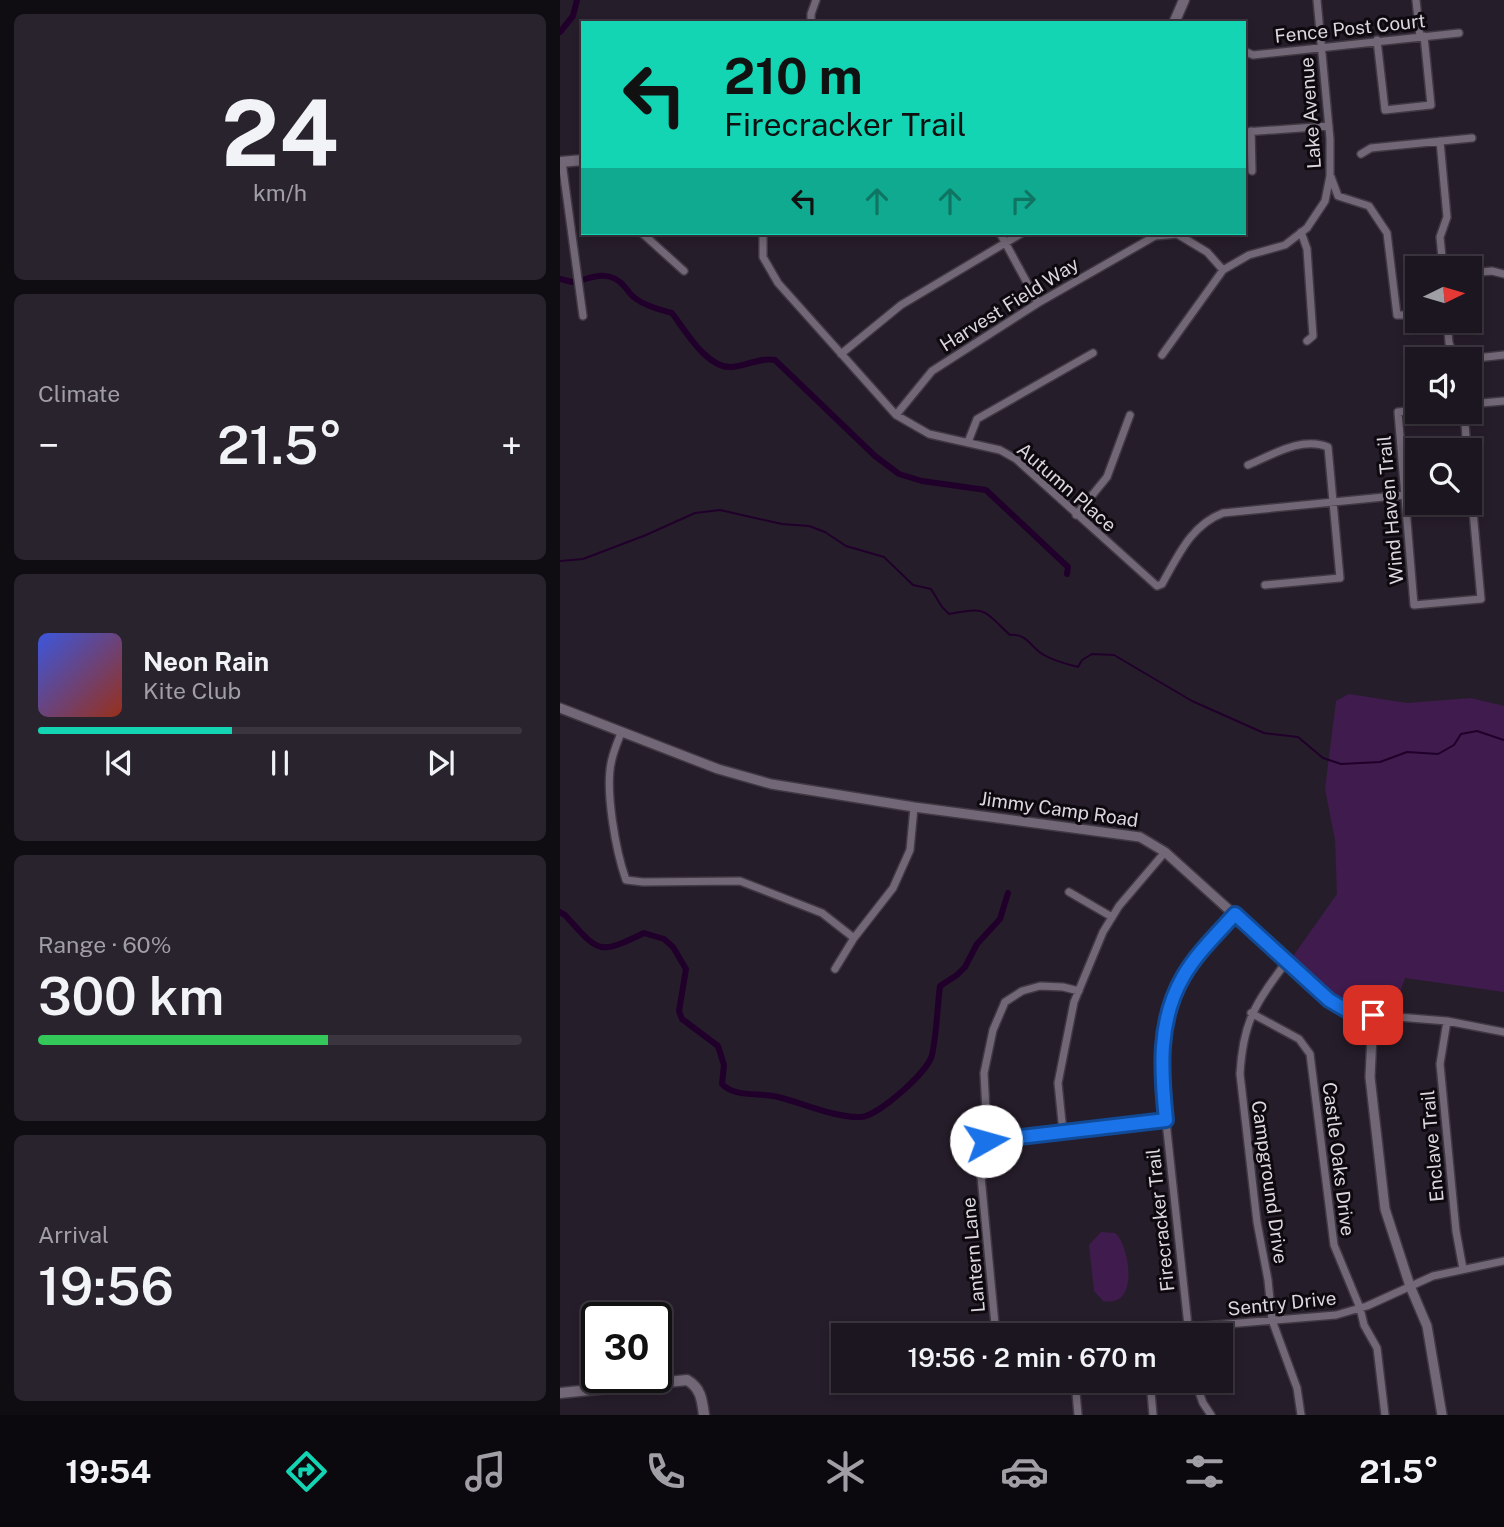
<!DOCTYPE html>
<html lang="en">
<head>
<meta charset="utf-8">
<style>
	:root { --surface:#1c1620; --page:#29232d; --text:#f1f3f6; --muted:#a09fa5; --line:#3a353e; --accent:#13d5b3 }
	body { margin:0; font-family:"Public Sans",sans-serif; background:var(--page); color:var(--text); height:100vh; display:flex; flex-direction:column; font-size:26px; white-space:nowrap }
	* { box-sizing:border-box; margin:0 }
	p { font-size:23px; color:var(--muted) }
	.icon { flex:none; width:38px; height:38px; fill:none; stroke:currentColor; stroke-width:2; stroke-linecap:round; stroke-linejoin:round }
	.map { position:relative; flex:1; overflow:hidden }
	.side { display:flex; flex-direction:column; gap:14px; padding:14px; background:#0f0c12; width:560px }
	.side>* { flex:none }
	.hud { position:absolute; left:21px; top:21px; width:665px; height:214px; border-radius:0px; box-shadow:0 4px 10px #0003,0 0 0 2px var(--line); background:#13d5b3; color:#111; overflow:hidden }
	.needle { width:46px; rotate:85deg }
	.buttons { position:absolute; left:845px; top:256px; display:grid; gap:14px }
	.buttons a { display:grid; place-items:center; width:77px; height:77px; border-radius:0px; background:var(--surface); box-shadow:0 4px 10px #0003,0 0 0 2px var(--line); font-size:35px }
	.speed { position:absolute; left:21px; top:1302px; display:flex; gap:14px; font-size:35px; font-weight:700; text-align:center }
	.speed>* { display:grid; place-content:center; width:91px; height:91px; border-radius:50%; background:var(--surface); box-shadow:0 4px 10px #0003,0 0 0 2px var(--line); line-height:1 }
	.speed .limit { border:4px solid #111; border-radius:10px; background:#fff; color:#111 }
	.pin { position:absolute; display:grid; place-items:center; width:60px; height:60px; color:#fff; margin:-30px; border-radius:14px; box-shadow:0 4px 10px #0006 }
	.me { position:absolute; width:77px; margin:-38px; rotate:83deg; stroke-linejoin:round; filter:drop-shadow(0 0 5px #0008) }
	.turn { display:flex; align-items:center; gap:24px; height:147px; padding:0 28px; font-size:32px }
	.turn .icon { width:91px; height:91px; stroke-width:2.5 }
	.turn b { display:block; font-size:49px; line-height:60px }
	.lanes { display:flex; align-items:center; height:66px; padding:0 28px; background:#0003; justify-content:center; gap:35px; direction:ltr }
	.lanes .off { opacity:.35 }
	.big { font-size:52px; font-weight:600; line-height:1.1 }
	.side .card { flex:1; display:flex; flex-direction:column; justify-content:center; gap:10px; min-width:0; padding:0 24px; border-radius:10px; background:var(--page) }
	.side .dial { align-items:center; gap:0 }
	.dial b { font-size:91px; line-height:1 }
	.song { display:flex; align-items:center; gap:21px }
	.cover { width:84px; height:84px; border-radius:10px; background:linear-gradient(135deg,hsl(230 70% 55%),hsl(10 70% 35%)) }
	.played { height:7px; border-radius:4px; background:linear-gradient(90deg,var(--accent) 40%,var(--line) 40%) }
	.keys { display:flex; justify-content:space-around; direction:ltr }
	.heat { display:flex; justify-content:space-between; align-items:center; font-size:38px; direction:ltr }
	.charge { height:10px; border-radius:5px; background:linear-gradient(90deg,#34c759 60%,var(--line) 0) }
	.trip { position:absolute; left:271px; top:1323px; width:402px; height:70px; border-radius:0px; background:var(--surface); box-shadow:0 4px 10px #0003,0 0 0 2px var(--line); font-weight:600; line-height:70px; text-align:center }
	.tabs { display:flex; height:112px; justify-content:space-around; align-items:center; background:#0b090d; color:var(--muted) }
	.tabs .icon { width:49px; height:49px }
	.tabs .on { color:var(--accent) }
	.tabs b { font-size:32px; color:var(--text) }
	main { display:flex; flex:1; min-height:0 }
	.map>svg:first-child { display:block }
	.green { fill:#401b4d }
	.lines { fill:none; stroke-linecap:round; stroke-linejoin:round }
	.stream { stroke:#20002b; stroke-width:2 }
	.canal { stroke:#20002b; stroke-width:6 }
	.minor-casing { stroke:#403943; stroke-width:10 }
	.tertiary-casing { stroke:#403943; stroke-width:12 }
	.secondary-casing { stroke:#403943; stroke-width:13 }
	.minor { stroke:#716776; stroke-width:7 }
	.tertiary { stroke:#716776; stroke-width:9 }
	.secondary { stroke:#716776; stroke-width:10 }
	.route-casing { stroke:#114b97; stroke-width:18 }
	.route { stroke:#1a73e8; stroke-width:12 }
	.labels { text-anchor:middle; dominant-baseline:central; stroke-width:6; stroke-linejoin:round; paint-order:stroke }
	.street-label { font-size:19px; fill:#dcd6df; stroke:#0d090f }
</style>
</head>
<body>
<main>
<section class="side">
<div class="card dial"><b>24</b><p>km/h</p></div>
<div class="card"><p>Climate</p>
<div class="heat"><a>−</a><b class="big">21.5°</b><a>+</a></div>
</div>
<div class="card">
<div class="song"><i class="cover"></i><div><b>Neon Rain</b><p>Kite Club</p></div></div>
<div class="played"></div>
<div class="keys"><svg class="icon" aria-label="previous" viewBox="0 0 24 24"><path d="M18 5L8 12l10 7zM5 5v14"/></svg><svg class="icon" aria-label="pause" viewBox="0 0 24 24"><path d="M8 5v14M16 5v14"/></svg><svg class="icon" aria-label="next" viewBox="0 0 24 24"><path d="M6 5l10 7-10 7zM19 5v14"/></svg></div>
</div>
<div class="card"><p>Range · 60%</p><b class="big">300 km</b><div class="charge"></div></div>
<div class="card"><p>Arrival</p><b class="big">19:56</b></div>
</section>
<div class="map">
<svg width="944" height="1415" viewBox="0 0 944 1415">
	<rect width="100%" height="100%" fill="#261d2a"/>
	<path class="green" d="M789,694l58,9 64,-5 33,8v286l-99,-14 -11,32c-55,0 -64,-17 -103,-51l46,-65 -2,-54 -10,-51 11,-88z
		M541,1232l14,1c14,10 26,76 -12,68l-9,-10 -5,-46z"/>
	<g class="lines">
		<path class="stream" d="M0,561l23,-2 63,-24 49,-22 25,-3 62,14 27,2 16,6 21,14 38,11 29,28 18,4 11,18 7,7c38,-8 34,-4 61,21 17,-2 21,13 34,20 10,6 22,9 34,12l4,-7 10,-6 22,1 78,46 72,32 34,4 25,21 18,6 39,-2 27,-10 31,2 16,-9 7,-11 16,-3 27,9"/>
		<path class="canal" d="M0,32l13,-16 4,-16
			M0,279l12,3
			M22,280c16,-5 30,-8 42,6 4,4 6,9 11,12 10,8 25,12 37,15 13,17 35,56 60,54 15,-1 28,-10 43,-7l100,96 24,18 23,7 64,9 82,77 -1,7
			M0,912l5,3c34,37 32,41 79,18l20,6 9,8 13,22 -7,42 3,8 36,27 6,19 -2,19c13,14 39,8 56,13 25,6 57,21 83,20 17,-1 67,-45 71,-62 5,-22 5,-47 8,-69l17,-11 8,-8 12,-23 23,-25 8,-26"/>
		<g class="minor-casing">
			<path id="minor" d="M856,0l4,37
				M251,23v-9l5,-14
				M817,40l8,70 46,-5 -7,-69
				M684,51l9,4 206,-22
				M691,131l1,40
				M684,132l85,-6
				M880,141l7,76 -7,20 3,31
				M801,154l10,-6 101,-10
				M2,162l21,154
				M771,177l7,19 31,10 18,27 10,82h21
				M741,232l6,17 6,87 -6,5
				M82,233l42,38
				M203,233v24l15,26 118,132 33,19 71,16 16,9 141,127 5,-2c16,-28 29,-59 61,-71l181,-18
				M440,233l38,70
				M910,273l22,-2 12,3
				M887,320l2,23 6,16
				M281,354l60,-49 121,-72
				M602,355l61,-85 26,-15 36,-10 22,-17 18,-27 5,-25v-37l-13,-139
				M908,359l36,-4
				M910,404l34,-3
				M858,410l-20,2 16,193 67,-6 -11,-121
				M904,411l3,39
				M336,415l36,-44 106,-68 117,-67 22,-2 30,18 16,18
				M408,442l9,-23 116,-66
				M688,465c24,-10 54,-29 80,-18l12,131 -75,7
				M516,515l31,-38 23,-62
				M61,733c-3,8 -7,17 -9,26 -8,29 4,93 14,121l17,2 97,-1 82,32 32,25 39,-50 17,-38 4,-43
				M509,892l43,25
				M727,961c-31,42 -44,59 -47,113l17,148 11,58 4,40 25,68 4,27
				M275,969l19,-31
				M691,1013l48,26 11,15 24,191 26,63 4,17 13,23 8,67
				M813,1015l74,6 57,11
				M887,1021l-7,43 16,167 7,38
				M503,1132l-5,-49 16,-81 29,-70 16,-26 46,-54
				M426,1141l180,-21
				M436,1335l-16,-169 7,-36 -3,-57 9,-43 12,-28 17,-11 18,-5 23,1 16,4
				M537,1335l239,-20 31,-9 66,-30 71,-15
				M629,1335l-27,-251c-3,-82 20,-111 73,-170
				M662,1373l1,-1
				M515,1381l3,34
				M562,1381h18
				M590,1381l3,34
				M635,1381l8,22 8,12"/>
		</g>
		<g class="tertiary-casing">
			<path id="tertiary" d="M0,708l158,61 53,15 143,23 226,30 25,15 164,148 17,10 27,5 -3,62 15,132 25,77 17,40 15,89"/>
		</g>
		<g class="secondary-casing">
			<path id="secondary" d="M614,23l10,-23
				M0,162l23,-2
				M0,1393l127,-13c14,8 15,20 17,35"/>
		</g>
		<use href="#minor" class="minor"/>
		<use href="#tertiary" class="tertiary"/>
		<use href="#secondary" class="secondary"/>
	</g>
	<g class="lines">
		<g class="route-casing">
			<path id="route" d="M426,1141l180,-21c-5,-48 -9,-98 17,-143 13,-23 34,-43 52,-63l94,86 17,10 27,5"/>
		</g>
		<use href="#route" class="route"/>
	</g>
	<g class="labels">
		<g class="street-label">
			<text transform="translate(790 28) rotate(-6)">Fence Post Court</text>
			<text transform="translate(750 113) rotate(-94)">Lake Avenue</text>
			<text transform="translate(449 304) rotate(-32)">Harvest Field Way</text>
			<text transform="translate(507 487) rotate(41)">Autumn Place</text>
			<text transform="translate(830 510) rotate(-95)">Wind Haven Trail</text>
			<text transform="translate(499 809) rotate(8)">Jimmy Camp Road</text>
			<text transform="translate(872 1146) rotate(-95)">Enclave Trail</text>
			<text transform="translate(779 1159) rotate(83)">Castle Oaks Drive</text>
			<text transform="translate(710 1182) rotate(82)">Campground Drive</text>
			<text transform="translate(600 1220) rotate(-96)">Firecracker Trail</text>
			<text transform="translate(413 1255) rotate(-95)">Lantern Lane</text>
			<text transform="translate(722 1303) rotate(-6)">Sentry Drive</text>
		</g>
	</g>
</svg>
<div class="buttons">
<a><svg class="needle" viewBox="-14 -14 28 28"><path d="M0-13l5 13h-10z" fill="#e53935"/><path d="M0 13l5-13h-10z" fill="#a09fa5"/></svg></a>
<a><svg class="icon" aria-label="sound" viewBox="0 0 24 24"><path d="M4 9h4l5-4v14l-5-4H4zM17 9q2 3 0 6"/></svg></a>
<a><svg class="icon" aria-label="search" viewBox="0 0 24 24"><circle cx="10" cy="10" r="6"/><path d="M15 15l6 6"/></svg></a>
</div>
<div class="speed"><div class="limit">30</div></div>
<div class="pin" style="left:813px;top:1015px;background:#d93025"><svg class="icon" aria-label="arrive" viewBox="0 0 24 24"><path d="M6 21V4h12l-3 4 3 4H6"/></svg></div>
<svg class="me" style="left:426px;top:1141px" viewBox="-20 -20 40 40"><circle r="19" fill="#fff"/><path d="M0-13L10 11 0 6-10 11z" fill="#1a73e8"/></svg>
<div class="trip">19:56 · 2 min · 670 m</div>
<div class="hud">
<div class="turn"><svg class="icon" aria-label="left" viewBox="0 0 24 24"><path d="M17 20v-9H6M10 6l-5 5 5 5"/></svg><div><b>210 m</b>Firecracker Trail</div></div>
<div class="lanes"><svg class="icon" aria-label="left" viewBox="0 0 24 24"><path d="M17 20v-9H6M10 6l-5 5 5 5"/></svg><svg class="icon off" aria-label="ahead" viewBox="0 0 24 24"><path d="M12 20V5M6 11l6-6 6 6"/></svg><svg class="icon off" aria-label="ahead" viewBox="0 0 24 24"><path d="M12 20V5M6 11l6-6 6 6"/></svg><svg class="icon off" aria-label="right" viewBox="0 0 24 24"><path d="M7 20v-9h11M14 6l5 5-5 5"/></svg></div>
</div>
</div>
</main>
<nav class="tabs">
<b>19:54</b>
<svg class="icon on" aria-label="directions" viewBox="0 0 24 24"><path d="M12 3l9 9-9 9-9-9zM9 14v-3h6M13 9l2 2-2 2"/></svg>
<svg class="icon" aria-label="music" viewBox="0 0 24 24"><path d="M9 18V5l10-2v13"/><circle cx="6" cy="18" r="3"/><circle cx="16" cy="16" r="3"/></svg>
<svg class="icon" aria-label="phone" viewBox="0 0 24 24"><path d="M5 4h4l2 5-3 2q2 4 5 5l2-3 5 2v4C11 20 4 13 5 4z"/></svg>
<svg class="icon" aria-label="climate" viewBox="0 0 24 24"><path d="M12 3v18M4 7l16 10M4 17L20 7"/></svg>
<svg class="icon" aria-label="car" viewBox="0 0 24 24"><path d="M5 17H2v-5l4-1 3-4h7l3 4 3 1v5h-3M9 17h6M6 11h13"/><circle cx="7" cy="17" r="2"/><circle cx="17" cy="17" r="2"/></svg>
<svg class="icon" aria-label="filters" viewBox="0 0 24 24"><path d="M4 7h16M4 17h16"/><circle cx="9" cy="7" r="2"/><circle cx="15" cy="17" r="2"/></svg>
<b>21.5°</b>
</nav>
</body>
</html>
